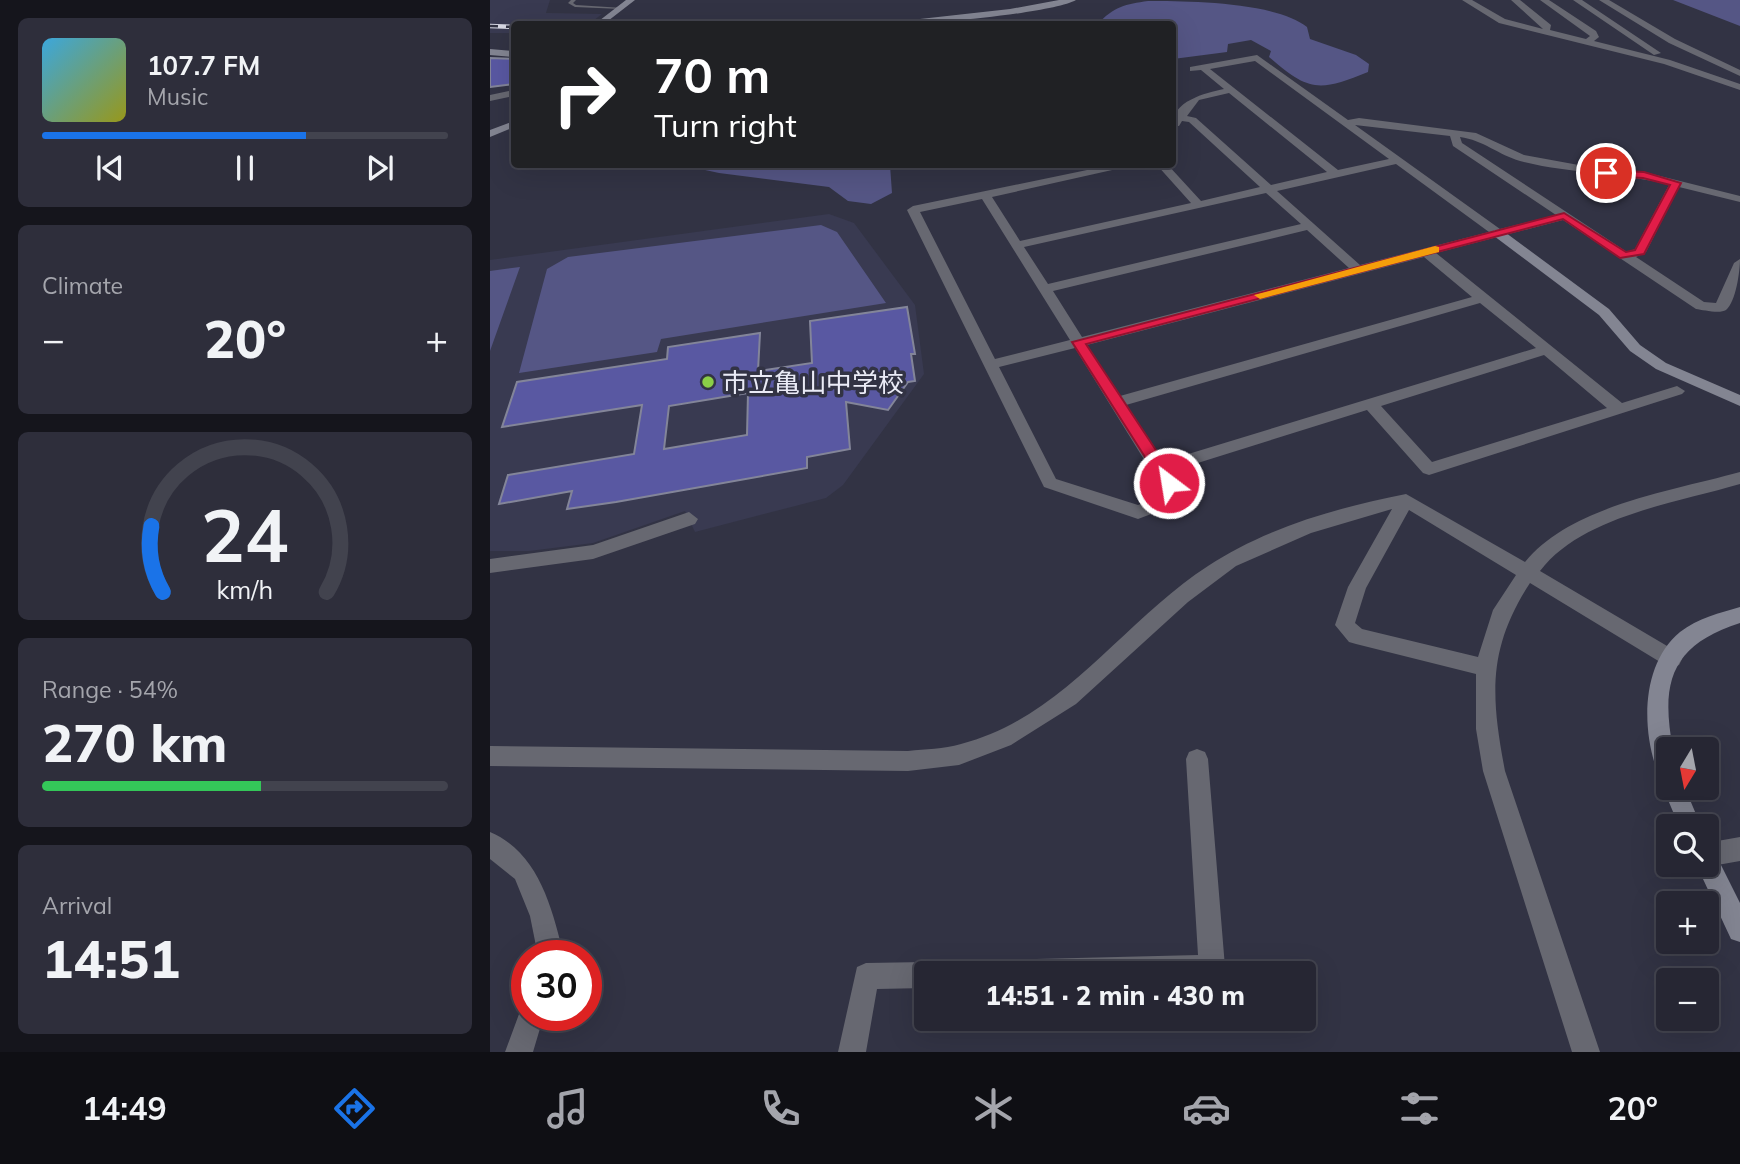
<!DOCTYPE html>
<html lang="en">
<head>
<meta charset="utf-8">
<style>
	:root { --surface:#262633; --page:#2e2e3b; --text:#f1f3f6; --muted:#a4a5ac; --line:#42434e; --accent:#1a73e8 }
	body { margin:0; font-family:Mulish,"Noto Sans JP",sans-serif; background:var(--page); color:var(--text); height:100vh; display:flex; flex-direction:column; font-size:26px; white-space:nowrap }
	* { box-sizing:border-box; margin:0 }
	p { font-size:23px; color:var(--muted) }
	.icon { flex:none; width:38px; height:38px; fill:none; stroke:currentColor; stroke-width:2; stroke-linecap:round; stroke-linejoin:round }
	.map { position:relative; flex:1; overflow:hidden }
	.drawer { display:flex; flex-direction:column; gap:18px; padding:18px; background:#15151c; width:490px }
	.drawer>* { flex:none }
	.guide { position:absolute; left:21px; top:21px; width:665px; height:147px; border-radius:7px; box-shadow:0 7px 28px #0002,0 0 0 2px var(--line); background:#202124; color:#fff; overflow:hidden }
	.needle { width:46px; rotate:190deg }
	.controls { position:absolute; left:1166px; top:737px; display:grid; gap:14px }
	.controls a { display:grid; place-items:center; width:63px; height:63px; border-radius:7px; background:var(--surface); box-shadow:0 7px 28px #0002,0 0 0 2px var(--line); font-size:35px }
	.speed { position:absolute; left:21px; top:940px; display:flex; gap:14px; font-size:35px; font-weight:700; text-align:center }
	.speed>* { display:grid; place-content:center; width:91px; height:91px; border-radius:50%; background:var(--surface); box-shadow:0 7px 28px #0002,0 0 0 2px var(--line); line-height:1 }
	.speed .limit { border:10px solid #d22; background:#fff; color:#111 }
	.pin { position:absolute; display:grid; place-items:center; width:60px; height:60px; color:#fff; margin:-30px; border:4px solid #fff; border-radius:50%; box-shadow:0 2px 7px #0007 }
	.me { position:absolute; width:77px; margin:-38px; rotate:329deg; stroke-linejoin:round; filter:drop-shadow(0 0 5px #0008) }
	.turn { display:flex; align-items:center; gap:24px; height:147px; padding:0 28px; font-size:32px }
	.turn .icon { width:91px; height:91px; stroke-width:2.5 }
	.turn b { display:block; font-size:49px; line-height:60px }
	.big { font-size:52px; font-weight:800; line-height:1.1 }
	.drawer .tile { flex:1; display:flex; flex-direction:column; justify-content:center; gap:10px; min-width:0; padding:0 24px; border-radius:10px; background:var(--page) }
	.drawer .dial { align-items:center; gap:0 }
	.dial svg { height:182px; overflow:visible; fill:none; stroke:var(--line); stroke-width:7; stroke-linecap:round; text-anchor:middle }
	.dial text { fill:var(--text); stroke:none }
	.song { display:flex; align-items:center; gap:21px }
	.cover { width:84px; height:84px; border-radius:10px; background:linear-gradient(135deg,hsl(200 70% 55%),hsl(60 70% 35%)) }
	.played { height:7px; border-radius:4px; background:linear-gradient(90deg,var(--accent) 65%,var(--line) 65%) }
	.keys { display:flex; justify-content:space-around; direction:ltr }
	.heat { display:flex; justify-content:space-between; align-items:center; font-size:38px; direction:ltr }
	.charge { height:10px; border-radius:5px; background:linear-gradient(90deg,#34c759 54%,var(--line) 0) }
	.trip { position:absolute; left:424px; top:961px; width:402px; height:70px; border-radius:7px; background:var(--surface); box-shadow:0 7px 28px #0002,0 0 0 2px var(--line); font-weight:800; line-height:70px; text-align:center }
	.menu { display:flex; height:112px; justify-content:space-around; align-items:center; background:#0f0f14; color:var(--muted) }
	.menu .icon { width:49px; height:49px }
	.menu .active { color:var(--accent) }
	.menu b { font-size:32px; color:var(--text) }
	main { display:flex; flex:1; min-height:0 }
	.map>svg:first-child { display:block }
	.built { fill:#393a51 }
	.green { fill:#555685 }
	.building { fill:#5958a2; stroke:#838599; stroke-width:2; fill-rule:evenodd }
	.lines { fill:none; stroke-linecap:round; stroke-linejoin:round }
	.lane { fill:#676871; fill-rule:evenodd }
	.street { fill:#676871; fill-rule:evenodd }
	.secondary { fill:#838592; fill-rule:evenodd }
	.rail-casing { stroke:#d7d8e4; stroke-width:4.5 }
	.rail { stroke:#323344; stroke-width:2.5; stroke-dasharray:8; stroke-linecap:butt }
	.route { fill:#e11d48; stroke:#92132f; stroke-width:2 }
	.slow { fill:#f59e0b }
	.poi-dot { fill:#8ace47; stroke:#323344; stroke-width:2.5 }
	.labels { text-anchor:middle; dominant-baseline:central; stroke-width:7; stroke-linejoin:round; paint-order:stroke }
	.poi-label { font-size:26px; fill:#eaebf6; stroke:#323344; text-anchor:start }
</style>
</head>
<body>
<main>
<section class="drawer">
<div class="tile">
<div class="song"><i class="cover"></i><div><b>107.7 FM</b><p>Music</p></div></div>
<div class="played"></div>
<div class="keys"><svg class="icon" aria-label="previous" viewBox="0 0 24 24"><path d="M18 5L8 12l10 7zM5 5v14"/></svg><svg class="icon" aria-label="pause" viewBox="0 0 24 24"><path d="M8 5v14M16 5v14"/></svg><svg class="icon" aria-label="next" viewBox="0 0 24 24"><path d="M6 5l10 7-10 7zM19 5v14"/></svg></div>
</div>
<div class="tile"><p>Climate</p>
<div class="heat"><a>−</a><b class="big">20°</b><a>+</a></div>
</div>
<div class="tile dial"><svg viewBox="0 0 100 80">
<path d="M14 69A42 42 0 1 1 86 69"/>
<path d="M14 69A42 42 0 0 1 9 40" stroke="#1a73e8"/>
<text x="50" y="56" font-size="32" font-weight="700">24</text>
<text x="50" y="72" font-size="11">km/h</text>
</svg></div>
<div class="tile"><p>Range · 54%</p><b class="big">270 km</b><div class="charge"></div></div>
<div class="tile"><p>Arrival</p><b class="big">14:51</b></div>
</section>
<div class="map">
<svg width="1250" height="1052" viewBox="0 0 1250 1052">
	<rect width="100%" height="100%" fill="#323344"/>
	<path class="built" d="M0,0h60l-4,13 56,1 -13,10h-75v9h-24z
		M339,214l25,9 61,82 9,69 -81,111 -17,13 -131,34 -10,-21 -92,32 -64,8h-39v-291z"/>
	<path class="green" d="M1183,0h67v26z
		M658,1c41,0 128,1 159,26l3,12 46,16 13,9 -1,8c-49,20 -59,20 -99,-15l2,-6 -20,-11 -23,4 -1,8 -54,7 -1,-35h-74c15,-17 28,-20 50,-23z
		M192,165h208l2,28 -21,11 -23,-3 -19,-14 -110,-14z
		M331,225l16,7 49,71 -225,36 -4,13 -138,21 28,-104 21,-12z
		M30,267l-30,84v-80z"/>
	<path class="building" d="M0,58l24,1v25l-24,3z
		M417,307l8,47h-4l4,27 -7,1 -20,28 -42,-8 4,47 -43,8v11l-191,34 -49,7 5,-18 -73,13 9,-29 126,-21 8,-49 -140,22 15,-45 150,-23 1,-12 92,-14 -2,38 54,-8 -2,-42zM258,393l-1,42 -83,14 5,-43z"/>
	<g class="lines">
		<path class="lane" d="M81,0h5l-3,3 3,2 47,3 -2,1 -46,-2 -7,-4z"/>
		<path class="street" d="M972,0h10l33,19 38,10 -32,-29h9l31,25 -1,5 36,9 4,-3 -50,-36h9l47,31 3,6 -5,4 76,19 70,24v6l-76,-26 -165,-41z
			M1083,0h9l79,53 -7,2z
			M1109,0h10l66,39 65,31v6l-71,-33z
			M767,55l91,65 11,-2 117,15 48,22 82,15 38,2 96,24v6l-61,-15 -33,65 -10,5 68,45 12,1 18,-40 6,-4c0,12 -4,43 -14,51 -6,4 -23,0 -30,-1l-133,-89 -127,33 186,150 55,-17 8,5 -3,3 -253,81 -6,-2 -56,-63 -198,62 16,26 -2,4 -45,17 -94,-32 -137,-277 6,-4 203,-42h23l-147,33 28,44 171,-38 -35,-39h11l34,37 59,-14 -71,-65 -7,-1 -3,5h-7c0,-25 33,-33 52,-37l-23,-19 -11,1v-4zM765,61l134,98 -51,11 -128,-101zM739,93l98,79 -56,13 -75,-67 -9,-2 12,-16zM865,125l95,11 3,10 103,69 -56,14zM970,137c23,3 39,18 60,24 49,13 101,11 149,24l-34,64 -8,3 -165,-109zM906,164l93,68 -129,33 -83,-74zM776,193l35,31 -253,60 -24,-37zM492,199l88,141 -75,19 -75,-147zM817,230l42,38 -267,69 -29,-46zM934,257l48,40 -352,99 -33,-51zM990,303l56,45 -374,114 -36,-57zM585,348l91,147 -28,10 -82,-26 -57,-112zM1054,355l63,53 -175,54 -51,-56z
			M24,90v6l-24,5v-6z
			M1250,472v12c-64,19 -158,32 -200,87l139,82 3,6 -3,6 -7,3 -7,-3 -135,-82c-43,66 -39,114 -25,188l95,281h-28l-89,-281 -7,-42v-55l-120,-30 -7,-2 -14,-17 13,-38 44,-78 -81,24 -75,33 -48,36 -112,102 -65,41 -52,20 -51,6 -418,-5v-20l418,5c18,-2 35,-2 53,-7 102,-26 162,-123 247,-178 57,-38 131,-59 198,-72l119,68c47,-57 147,-71 215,-90zM919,510l107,65 -23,35 -15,47 -116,-28 -7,-6 11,-35z
			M199,512l9,7 -3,5 -102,35 -103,14v-14l103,-14z
			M707,749l8,3 3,7 17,208 -3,6h-245l4,-9 9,-4 208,-5 -12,-196 3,-7z
			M0,832c49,21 62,76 74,124h-26l-8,-40 -15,-37 -25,-20z
			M1250,837v24l-34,6 -5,-3h5v-21z
			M436,962l9,4 3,7h-12v15l-49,1 -11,63h-28l19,-85 9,-4z
			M37,1004v11h17l-11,37h-28l17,-46z"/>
		<path class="secondary" d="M136,0h9l-31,24h-9z
			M569,0h17c-25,14 -170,27 -201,24l135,-15z
			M0,49l24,2v6l-24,-2z
			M24,121v6l-24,10v-7z
			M1004,230h8l107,79 31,36 26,18 74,32v11l-84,-37 -26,-18 -31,-36 -105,-79z
			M1250,607v16c-68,22 -80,58 -67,126h-5v39h17l16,38h-22l-16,-38 3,-7 -6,-3c-19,-44 -20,-113 20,-146 18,-14 40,-19 60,-25z
			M1216,847l8,4 26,52v39l-9,-3 -35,-75h10z"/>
		<g class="rail-casing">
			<path id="rail" d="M0,26l24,1"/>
		</g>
		<use href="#rail" class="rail"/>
	</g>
	<path class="route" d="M1116,170l38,2 37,11 -37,71 -24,4 -57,-39 -477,125 89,135v8h-11l-92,-145 492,-129 62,39 9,-2 35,-65 -27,-7 -40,-2z"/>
	<path class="slow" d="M945,246l4,1v5l-179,47 -6,-4z"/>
	<circle class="poi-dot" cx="218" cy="382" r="7"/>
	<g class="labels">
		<g class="poi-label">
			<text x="232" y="382">市立亀山中学校</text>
		</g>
	</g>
</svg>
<div class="controls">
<a><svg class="needle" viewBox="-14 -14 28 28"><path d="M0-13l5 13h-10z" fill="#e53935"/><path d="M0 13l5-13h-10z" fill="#a4a5ac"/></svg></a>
<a><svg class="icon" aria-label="search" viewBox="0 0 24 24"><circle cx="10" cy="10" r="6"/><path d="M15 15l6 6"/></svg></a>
<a>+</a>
<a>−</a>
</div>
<div class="speed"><div class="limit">30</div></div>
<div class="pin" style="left:1116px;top:173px;background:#d93025"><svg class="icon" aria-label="arrive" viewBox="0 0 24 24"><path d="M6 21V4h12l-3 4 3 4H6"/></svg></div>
<svg class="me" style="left:679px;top:483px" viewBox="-20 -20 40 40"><circle r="17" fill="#e11d48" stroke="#fff" stroke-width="3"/><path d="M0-11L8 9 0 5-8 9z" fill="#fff"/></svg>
<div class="trip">14:51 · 2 min · 430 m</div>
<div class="guide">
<div class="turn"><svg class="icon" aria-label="right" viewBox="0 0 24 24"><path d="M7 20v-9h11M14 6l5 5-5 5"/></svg><div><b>70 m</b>Turn right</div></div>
</div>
</div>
</main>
<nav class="menu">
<b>14:49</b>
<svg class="icon active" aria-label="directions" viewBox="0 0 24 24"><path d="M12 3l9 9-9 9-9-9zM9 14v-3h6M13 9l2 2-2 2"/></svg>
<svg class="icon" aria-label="music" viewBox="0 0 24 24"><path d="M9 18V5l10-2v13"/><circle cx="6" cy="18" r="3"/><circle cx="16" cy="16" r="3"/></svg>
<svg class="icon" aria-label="phone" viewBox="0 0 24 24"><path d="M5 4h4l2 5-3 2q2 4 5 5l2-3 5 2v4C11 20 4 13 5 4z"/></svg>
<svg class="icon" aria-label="climate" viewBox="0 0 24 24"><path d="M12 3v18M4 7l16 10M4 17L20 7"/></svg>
<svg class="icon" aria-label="car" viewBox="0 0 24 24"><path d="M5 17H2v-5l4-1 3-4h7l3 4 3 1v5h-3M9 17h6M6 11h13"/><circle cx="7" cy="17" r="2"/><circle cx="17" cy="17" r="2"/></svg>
<svg class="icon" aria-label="filters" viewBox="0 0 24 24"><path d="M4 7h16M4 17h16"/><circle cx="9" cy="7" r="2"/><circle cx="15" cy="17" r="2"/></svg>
<b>20°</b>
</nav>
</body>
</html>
